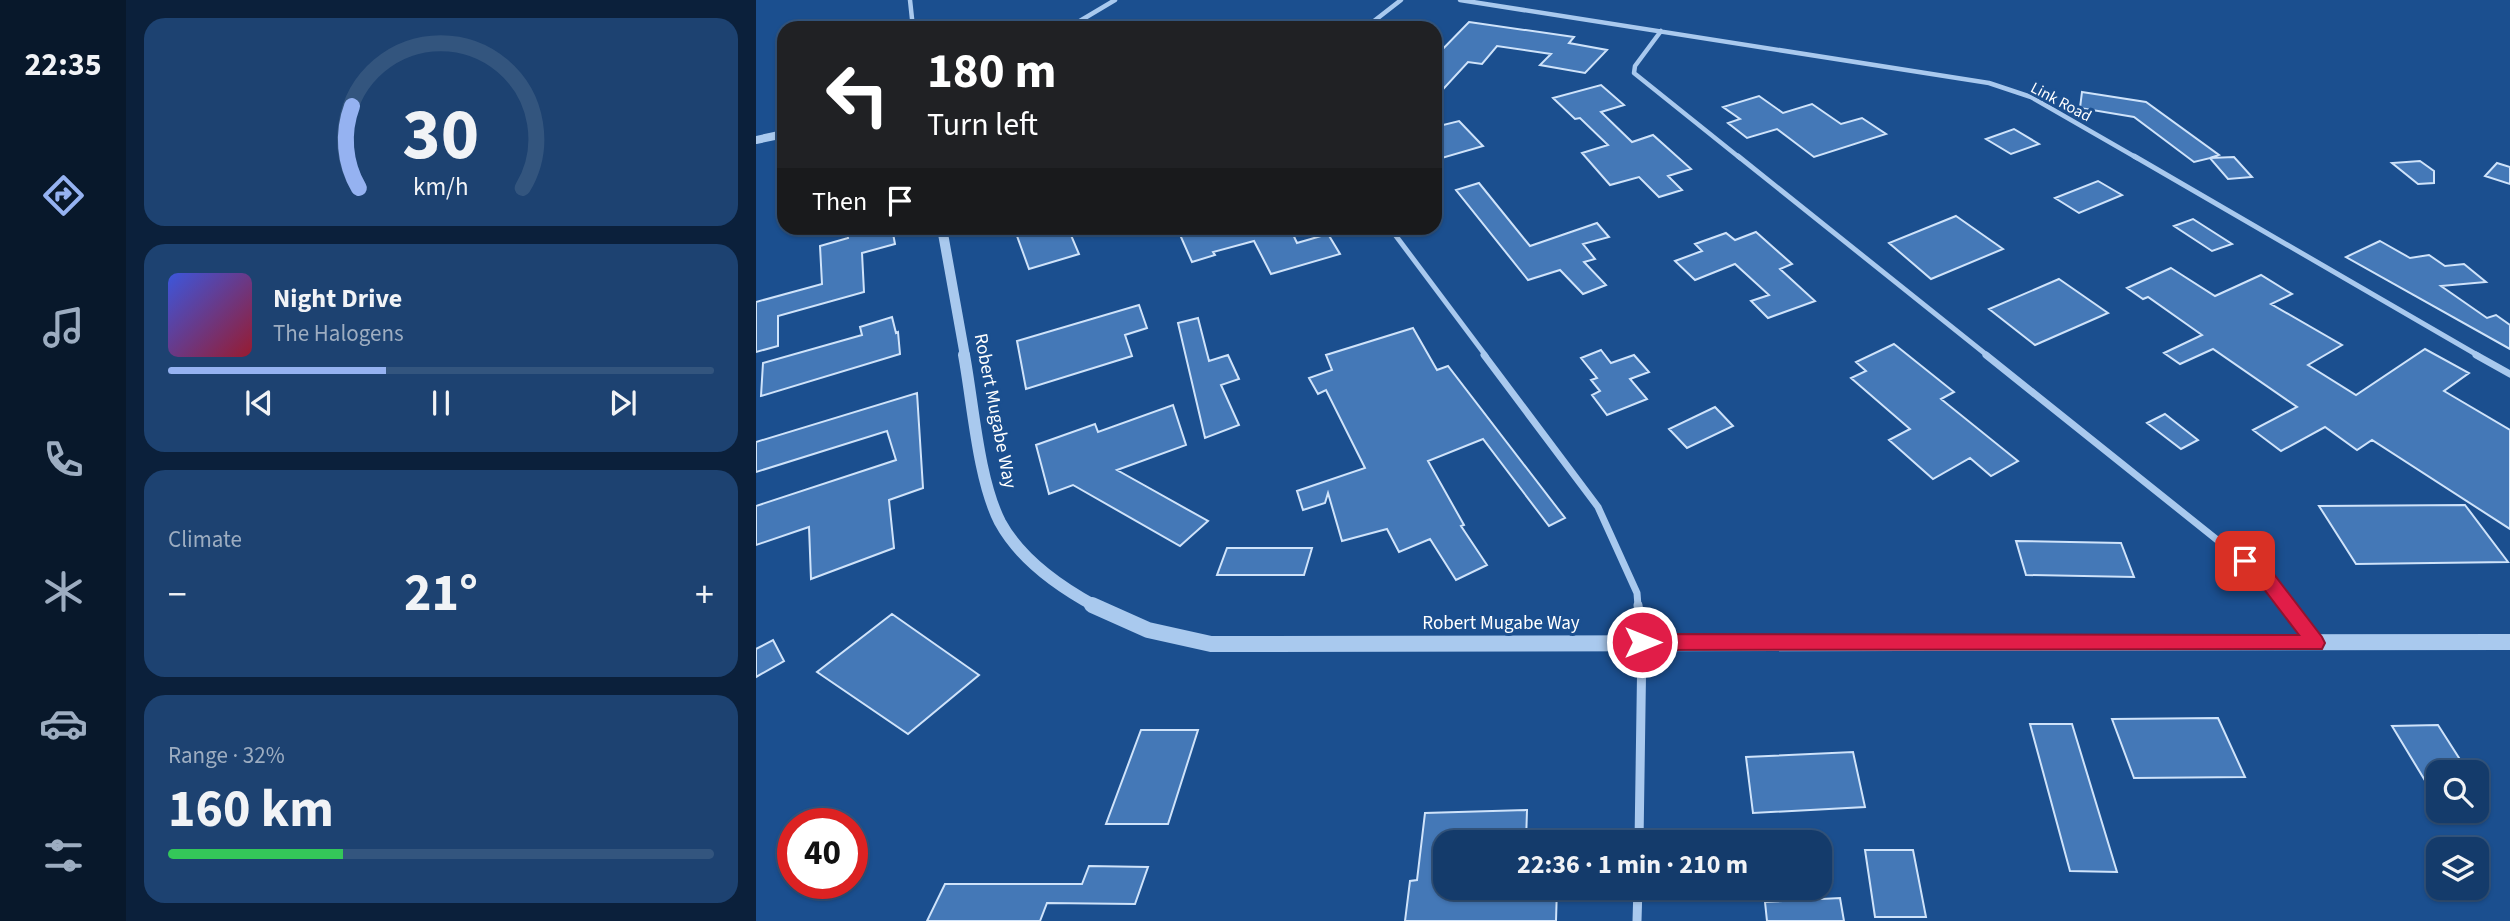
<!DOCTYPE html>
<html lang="en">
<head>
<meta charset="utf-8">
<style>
	:root { --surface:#143b6b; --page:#1d4271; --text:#f1f3f6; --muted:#9dadc1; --line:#33557e; --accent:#95b2f1 }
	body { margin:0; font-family:"Source Sans 3",sans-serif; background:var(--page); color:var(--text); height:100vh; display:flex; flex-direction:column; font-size:26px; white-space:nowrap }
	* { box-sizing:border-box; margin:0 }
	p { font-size:23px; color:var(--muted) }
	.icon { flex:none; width:38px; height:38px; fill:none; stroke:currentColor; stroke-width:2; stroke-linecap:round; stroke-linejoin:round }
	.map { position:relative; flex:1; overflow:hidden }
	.panel { display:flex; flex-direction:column; gap:18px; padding:18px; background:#0b203b; width:630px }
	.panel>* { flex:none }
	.hud { position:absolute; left:21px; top:21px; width:665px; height:214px; border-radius:21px; box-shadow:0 2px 5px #0004,0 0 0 2px var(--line); background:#202124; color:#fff; overflow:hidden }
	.buttons { position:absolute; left:1670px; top:760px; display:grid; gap:14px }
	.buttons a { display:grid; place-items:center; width:63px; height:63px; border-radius:14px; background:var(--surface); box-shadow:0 2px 5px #0004,0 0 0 2px var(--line); font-size:35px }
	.speed { position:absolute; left:21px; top:808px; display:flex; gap:14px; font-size:35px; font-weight:700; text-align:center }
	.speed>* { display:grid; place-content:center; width:91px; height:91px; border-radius:50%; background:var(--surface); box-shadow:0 2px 5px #0004,0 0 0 2px var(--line); line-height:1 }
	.speed .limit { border:10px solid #d22; background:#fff; color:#111 }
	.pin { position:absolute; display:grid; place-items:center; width:60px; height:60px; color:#fff; margin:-30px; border-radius:14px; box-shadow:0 4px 10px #0006 }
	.me { position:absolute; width:77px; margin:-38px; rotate:90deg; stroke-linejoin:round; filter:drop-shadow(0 0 5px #0008) }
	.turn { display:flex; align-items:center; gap:24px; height:147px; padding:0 35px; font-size:32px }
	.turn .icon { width:91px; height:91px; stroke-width:2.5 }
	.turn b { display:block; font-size:49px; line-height:60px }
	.then { display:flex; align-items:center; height:66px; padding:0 35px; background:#0003; gap:14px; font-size:26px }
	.big { font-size:52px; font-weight:700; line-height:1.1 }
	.panel .card { flex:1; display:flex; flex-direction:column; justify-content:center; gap:10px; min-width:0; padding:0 24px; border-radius:21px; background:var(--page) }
	.panel .dial { align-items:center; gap:0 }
	.dial svg { height:182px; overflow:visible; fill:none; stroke:var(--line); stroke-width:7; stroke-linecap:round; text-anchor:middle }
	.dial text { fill:var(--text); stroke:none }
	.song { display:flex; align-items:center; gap:21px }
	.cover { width:84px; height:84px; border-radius:10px; background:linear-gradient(135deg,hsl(230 70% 55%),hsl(350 70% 35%)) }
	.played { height:7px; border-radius:4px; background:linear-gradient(90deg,var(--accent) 40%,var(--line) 40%) }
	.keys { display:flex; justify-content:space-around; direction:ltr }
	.heat { display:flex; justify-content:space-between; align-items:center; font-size:38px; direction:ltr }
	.charge { height:10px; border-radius:5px; background:linear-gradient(90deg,#34c759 32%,var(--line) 0) }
	.trip { position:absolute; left:677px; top:830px; width:399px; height:70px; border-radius:21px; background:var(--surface); box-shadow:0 2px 5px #0004,0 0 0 2px var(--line); font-weight:700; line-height:70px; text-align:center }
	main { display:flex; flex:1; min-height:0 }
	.tabs { display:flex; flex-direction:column; width:126px; justify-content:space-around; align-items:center; background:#08182b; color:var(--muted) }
	.tabs .icon { width:49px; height:49px }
	.tabs .current { color:var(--accent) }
	.tabs b { font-size:32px; color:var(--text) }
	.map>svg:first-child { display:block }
	.building { fill:#4478b7; stroke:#cfe3fa; stroke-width:2 }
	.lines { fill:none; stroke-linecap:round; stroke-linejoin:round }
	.minor-far3 { stroke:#a9c9ee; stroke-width:4.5 }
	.minor-far2 { stroke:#a9c9ee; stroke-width:5 }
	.minor-far1 { stroke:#a9c9ee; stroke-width:7 }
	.minor { stroke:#a9c9ee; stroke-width:9 }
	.tertiary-far3 { stroke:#a9c9ee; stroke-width:8 }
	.tertiary-far2 { stroke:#a9c9ee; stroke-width:10 }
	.tertiary-far1 { stroke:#a9c9ee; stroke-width:12 }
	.tertiary { stroke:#a9c9ee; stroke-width:16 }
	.route { fill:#e11d48; stroke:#92132f; stroke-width:2 }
	.labels { text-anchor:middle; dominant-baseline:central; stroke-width:6; stroke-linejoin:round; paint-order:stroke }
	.far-street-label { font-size:16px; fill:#fff; stroke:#1b4f8f }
	.street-label { font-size:19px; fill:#fff; stroke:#1b4f8f }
</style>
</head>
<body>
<main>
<nav class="tabs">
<b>22:35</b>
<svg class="icon current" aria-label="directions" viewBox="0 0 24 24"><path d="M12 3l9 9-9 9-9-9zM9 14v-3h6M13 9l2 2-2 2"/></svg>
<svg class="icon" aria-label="music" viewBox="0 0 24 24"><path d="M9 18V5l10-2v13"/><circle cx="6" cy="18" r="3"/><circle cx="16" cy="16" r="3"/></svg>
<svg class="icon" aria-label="phone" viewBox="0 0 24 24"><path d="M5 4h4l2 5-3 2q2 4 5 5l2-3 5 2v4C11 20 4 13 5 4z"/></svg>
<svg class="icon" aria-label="climate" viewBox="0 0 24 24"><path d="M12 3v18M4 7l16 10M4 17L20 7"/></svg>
<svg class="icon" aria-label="car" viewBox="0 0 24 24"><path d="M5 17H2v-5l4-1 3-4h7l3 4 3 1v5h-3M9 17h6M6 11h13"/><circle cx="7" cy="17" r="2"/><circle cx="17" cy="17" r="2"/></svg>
<svg class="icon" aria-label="filters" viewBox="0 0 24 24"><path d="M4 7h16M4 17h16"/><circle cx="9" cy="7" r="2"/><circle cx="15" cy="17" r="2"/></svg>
</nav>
<section class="panel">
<div class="card dial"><svg viewBox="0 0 100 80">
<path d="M14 69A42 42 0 1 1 86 69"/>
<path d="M14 69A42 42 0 0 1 11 33" stroke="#95b2f1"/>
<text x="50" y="56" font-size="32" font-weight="700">30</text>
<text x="50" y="72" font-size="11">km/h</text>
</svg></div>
<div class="card">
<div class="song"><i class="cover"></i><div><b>Night Drive</b><p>The Halogens</p></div></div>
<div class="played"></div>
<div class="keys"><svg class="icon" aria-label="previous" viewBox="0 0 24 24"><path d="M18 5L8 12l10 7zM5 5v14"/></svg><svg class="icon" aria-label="pause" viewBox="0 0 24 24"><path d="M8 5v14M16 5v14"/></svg><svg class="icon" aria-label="next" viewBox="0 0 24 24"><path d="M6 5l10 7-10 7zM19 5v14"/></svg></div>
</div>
<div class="card"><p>Climate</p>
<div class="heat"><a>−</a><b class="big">21°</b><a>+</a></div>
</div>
<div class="card"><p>Range · 32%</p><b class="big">160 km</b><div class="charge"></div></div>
</section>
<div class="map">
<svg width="1754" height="921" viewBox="0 0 1754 921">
	<rect width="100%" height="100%" fill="#1b4f8f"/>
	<path class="building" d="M713,22l105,15 -5,6 38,7 -22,23 -45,-8 11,-11 -54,-8 -15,18 -14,-2 -33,36v-41z
		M845,85l23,20 -23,7 31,30 21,-7 38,34 -23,7 14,14 -23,7 -20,-20 -29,8 -28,-32 26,-8 -28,-27 -5,1 -22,-21z
		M1326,92l64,10 73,53 -9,3 24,-1 18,20 -24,2 -18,-21 -16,4 -60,-45 -54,-9z
		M1003,96l24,17 29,-9 29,20 21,-6 24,16 -72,23 -37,-28 -30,9 -19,-15 12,-4 -17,-12z
		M703,121l24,25 -48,14v-33z
		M1258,129l25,15 -28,10 -25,-15z
		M1664,161l14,10v12l-16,1 -26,-21z
		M1741,163l13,4v17l-25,-8z
		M1342,181l24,14 -43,18 -24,-15z
		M723,183l51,63 67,-23 12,14 -26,7 12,15 -11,3 22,23 -23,9 -23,-24 -32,10 -72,-90z
		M1200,216l47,33 -72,30 -42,-36z
		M1437,219l39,25 -20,7 -38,-25z
		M90,228h46l3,16 -33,9 2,39 -86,24v30l-22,6v-50l66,-18 -2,-38 28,-8z
		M293,228h19l11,26 -50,15 -12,-33z
		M421,228h113l7,15 31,-9 12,20 -69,20 -17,-33 -41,11 2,3 -23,7z
		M1000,232l36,32 -12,5 35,32 -47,17 -17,-17 18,-6 -34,-31 -40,16 -20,-19 27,-10 -7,-7 31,-11 9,7z
		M1624,241l30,17 19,-3 16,11 19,-2 22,18 -45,4 46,32 9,-3 14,10v24l-164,-92z
		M1415,268l44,28 46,-21 31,19 -21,10 71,41 -34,20 48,30 69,-46 44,24 -25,18 66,39v99l-138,-89 -15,10 -32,-23 -44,24 -28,-21 44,-23 -84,-58 -33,15 -16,-11 38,-18 -54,-38 -5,2 -16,-11z
		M1303,279l49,34 -73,32 -46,-36z
		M383,305l8,23 -22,7 7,21 -106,33 -9,-48z
		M136,317l4,16 2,-1 2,22 -139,42 2,-33 99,-28 -2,-8z
		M442,318l11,43 19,-6 11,24 -18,6 18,40 -34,13 -27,-115z
		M657,328l24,42 11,-4 117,152 -16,8 -66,-87 -55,22 36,64 -3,1 26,39 -31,15 -26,-41 -31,13 -12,-23 -45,12 -14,-48 -3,10 -22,7 -6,-19 68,-23 -39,-78 -8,4 -9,-16 23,-8 -6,-15z
		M1138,344l60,48 -13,7 77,62 -27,15 -21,-18 -37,21 -44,-39 21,-11 -59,-51 15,-7 -10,-9z
		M845,350l10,13 23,-8 15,17 -19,7 17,20 -40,16 -15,-20 8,-4 -9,-11 6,-2 -16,-20z
		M161,393l6,95 -34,12 5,48 -83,31 -2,-52 -53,18v-39l140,-46 -9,-29 -131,41v-30z
		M417,405l13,40 -69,25 91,51 -28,25 -107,-61 -24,9 -13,-49 59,-21 3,8z
		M959,407l18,19 -46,22 -18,-19z
		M1409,414l33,26 -17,9 -34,-26z
		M1709,505l43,57 -152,2 -37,-58z
		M1260,541l105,2 13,34 -108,-2z
		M471,548h85l-8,27h-87z
		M136,614l87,61 -71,59 -91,-62z
		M17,640l11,21 -28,16v-28z
		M1462,718l27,59 -111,1 -22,-59z
		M1274,724h42l45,148 -47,-1z
		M1682,725l30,47h-30v30l-46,-76z
		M385,730h57l-30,94h-62z
		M1097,752l12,55 -112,6 -7,-56z
		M771,810l-1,32h-80v45h111l-1,34h-151l5,-40 7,-1 8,-67z
		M1109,850h48l13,67h-51z
		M333,866l59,1 -13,37 -88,-1 -7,18h-113l18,-37h137z
		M1084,898l4,23h-77l-2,-19z"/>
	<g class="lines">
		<path class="minor-far3" d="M154,0l3,28
			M704,0l529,83 42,14 106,61
			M312,28l47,-28
			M609,28l36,-28
			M905,31l-26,35 -1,7 106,85"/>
		<path class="minor-far2" d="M982,156l250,200
			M1378,156l345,200
			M634,228l96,128"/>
		<path class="minor-far1" d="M728,355l114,152 39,86 1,13
			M1230,355l280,224 21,27
			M1720,355l34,19"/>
		<path class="minor" d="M882,605l4,37 -3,200
			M1530,605l27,35
			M881,921l1,-34"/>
		<path class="tertiary-far3" d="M0,140l28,-6"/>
		<path class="tertiary-far2" d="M186,228l23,128"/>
		<path class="tertiary-far1" d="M208,355c9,48 14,124 36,167 20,37 60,65 95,84"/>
		<path class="tertiary" d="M336,605l56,25 63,14 1299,-2"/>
	</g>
	<path class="route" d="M1489,554l28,19 49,64 3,6 -3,6 -680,1 -6,-2 -3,-6 3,-6 6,-2 657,1 -39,-51 -24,-23 3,-5z"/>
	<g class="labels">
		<g class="far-street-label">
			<text transform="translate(1305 102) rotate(28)">Link Road</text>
		</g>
		<g class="street-label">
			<text transform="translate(239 411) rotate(79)">Robert Mugabe Way</text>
			<text x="745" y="623">Robert Mugabe Way</text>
		</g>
	</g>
</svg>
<div class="buttons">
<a><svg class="icon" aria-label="search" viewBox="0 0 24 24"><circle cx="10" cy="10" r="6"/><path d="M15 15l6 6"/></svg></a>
<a><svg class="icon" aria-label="layers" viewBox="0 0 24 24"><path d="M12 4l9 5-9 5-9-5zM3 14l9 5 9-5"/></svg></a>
</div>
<div class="speed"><div class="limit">40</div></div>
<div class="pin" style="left:1489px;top:561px;background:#d93025"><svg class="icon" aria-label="arrive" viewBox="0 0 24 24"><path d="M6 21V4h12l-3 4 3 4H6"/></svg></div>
<svg class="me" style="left:886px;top:642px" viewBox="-20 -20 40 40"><circle r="17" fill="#e11d48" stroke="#fff" stroke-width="3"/><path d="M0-11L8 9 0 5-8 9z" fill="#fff"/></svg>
<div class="trip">22:36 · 1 min · 210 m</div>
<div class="hud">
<div class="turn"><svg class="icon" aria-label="left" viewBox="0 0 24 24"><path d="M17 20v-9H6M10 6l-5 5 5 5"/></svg><div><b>180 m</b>Turn left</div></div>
<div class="then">Then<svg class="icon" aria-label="arrive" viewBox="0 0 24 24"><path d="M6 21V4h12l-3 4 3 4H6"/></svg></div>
</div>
</div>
</main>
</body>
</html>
